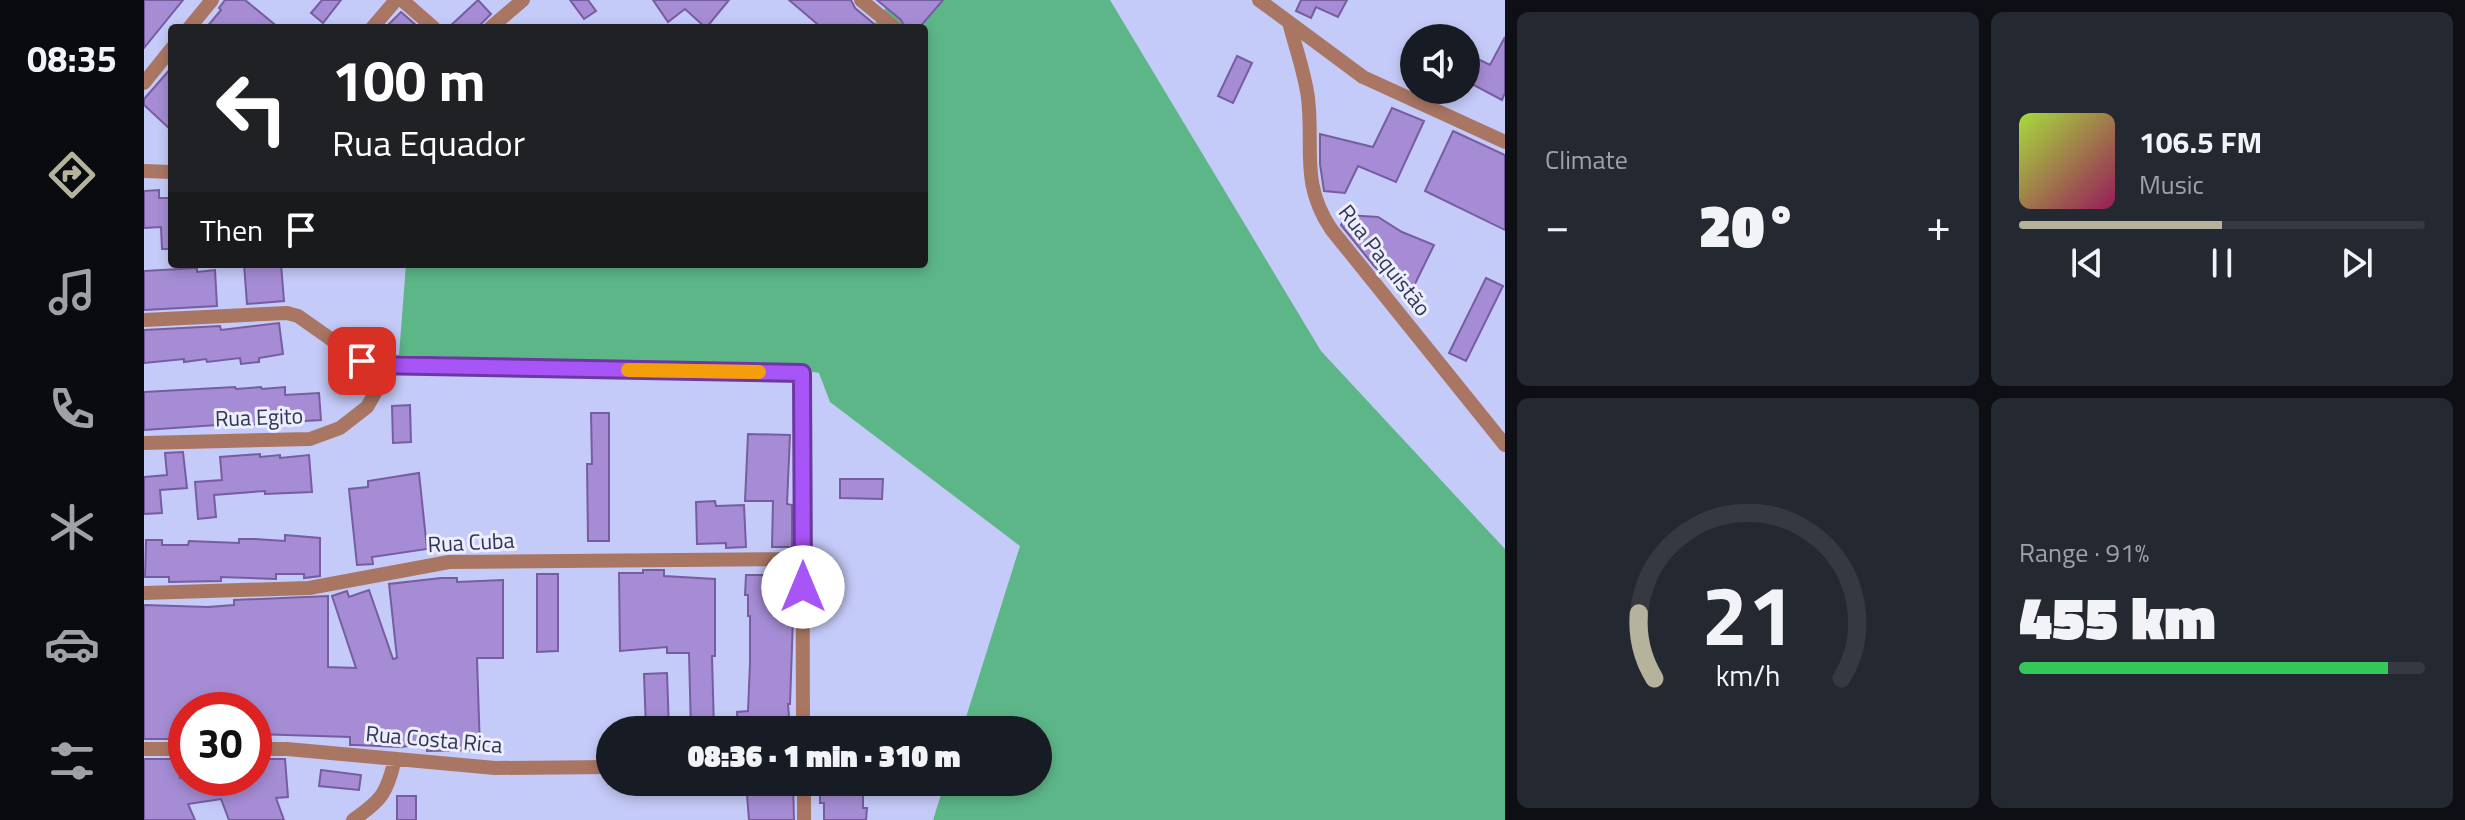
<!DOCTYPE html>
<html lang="en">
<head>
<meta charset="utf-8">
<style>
	:root { --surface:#171b24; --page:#242831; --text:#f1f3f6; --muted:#9ea1a6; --line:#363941; --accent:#b6b39d }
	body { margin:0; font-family:"Titillium Web",sans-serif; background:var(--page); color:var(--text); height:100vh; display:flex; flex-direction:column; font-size:30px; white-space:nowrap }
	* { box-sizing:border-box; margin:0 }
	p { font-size:26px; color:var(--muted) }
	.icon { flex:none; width:44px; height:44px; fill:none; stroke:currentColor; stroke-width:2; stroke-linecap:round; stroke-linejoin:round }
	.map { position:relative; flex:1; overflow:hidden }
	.drawer { display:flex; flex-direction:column; gap:12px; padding:12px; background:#0d0f14; width:960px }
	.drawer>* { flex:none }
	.guide { position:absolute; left:24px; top:24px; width:760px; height:244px; border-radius:8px; box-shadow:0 4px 12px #0003; background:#202124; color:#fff; overflow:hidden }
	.fabs { position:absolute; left:1256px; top:24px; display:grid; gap:16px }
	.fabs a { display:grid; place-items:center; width:80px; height:80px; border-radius:50%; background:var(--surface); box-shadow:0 4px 12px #0003; font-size:40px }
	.speed { position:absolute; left:24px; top:692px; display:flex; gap:16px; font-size:40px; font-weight:700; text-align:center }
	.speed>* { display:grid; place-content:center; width:104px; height:104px; border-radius:50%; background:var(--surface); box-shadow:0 4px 12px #0003; line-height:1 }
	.speed .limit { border:12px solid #d22; background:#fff; color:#111 }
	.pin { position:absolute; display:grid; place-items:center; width:68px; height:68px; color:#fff; margin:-34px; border-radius:16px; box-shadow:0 4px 12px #0006 }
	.me { position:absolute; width:88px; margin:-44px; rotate:0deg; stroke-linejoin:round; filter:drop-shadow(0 0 6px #0008) }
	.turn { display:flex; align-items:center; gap:28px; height:168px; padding:0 32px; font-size:36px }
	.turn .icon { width:104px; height:104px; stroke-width:2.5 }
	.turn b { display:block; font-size:56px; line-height:68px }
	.then { display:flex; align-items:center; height:76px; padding:0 32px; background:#0003; gap:16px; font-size:30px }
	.big { font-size:60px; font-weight:800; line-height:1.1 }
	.drawer .card { flex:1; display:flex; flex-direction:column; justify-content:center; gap:12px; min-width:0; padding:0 28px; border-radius:12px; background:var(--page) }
	.drawer .dial { align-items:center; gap:0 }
	.dial svg { height:208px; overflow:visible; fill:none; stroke:var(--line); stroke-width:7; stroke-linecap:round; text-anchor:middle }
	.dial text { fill:var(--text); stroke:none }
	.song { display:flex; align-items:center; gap:24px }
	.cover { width:96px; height:96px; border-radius:12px; background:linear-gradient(135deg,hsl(80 70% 55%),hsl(330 70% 35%)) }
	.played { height:8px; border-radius:4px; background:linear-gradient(90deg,var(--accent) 50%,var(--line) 50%) }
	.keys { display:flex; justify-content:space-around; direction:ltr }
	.heat { display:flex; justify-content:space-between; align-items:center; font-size:44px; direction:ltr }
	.charge { height:12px; border-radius:6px; background:linear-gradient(90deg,#34c759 91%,var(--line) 0) }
	.drawer .tiles { flex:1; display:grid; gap:12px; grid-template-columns:repeat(2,1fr) }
	.trip { position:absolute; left:452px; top:716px; width:456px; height:80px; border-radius:40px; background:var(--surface); box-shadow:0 4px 12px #0003; font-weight:800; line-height:80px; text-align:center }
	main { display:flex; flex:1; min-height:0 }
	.dock { display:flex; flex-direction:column; width:144px; justify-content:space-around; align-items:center; background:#090b0e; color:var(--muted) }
	.dock .icon { width:56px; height:56px }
	.dock .current { color:var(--accent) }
	.dock b { font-size:36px; color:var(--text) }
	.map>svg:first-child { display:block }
	.green { fill:#5cb688 }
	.building { fill:#a58cd4; stroke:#765da0; stroke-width:2 }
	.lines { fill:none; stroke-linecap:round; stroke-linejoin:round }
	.minor { stroke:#aa7664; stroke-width:14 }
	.route-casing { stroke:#6d37a1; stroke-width:20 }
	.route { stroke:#a855f7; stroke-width:14 }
	.slow { stroke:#f59e0b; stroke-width:14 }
	.labels { text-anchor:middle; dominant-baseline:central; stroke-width:6; stroke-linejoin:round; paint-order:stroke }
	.street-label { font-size:22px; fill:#313452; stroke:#eceefe }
</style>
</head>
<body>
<main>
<nav class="dock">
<b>08:35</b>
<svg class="icon current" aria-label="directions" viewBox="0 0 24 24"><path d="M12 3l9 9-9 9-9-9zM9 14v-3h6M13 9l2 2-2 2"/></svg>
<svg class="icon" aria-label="music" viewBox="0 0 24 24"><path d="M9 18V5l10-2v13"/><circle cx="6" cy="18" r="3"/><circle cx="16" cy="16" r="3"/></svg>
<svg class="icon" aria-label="phone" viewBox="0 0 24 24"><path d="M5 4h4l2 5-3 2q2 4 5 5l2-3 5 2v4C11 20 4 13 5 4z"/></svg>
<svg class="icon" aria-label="climate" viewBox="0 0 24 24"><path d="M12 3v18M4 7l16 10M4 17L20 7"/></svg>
<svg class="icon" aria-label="car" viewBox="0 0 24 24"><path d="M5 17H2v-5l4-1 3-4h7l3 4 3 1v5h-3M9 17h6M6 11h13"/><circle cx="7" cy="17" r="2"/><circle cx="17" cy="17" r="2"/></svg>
<svg class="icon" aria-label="filters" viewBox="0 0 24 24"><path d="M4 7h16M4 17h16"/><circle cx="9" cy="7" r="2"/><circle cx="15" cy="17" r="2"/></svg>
</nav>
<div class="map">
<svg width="1361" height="820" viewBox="0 0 1361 820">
	<rect width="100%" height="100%" fill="#c5cbf8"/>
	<path class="green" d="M747,0h219l211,351 184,198v271h-572l12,-38h93v-52h-76l58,-184 -190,-144 -11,-29 -27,-5 -393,-13 7,-91h518v-236h-52z"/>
	<path class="building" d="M0,0h39l-39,48z
		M81,0h20l34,28h-73l15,-18 -2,-2z
		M178,0h19l-18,23 -12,-10z
		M334,0l13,14 -9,9 -6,5h-28z
		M426,0h18l8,11 -12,8z
		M509,0h76l-23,28 -21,-19 -17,13z
		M645,0h62l4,8 24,20h-57z
		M733,0h66l-24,28h-14l-4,-8z
		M1157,0h46l-9,17 -22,-10 -5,11 -15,-7z
		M257,12l16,14 2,2h-34z
		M1361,37v56l-3,7 -36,-19v-28l24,12z
		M1093,56l15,7 -19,40 -15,-7z
		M28,67v64l-28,-26v-6z
		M1248,108l32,13 -28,61 -38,-16 -13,27 -21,-2 -4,-27v-30l53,13z
		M1309,131l52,24v75l-80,-39z
		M15,190v8h13v51h-10l-1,-22 -17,1v-37z
		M1202,215l32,2 24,15 32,13 -26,53 -34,-32 -33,-41z
		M100,264h37l3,37 -37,3z
		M53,268v4l18,-2 2,36 -73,4v-39z
		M1342,278l17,8 -37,75 -17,-8z
		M135,323l4,31 -24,4v4l-18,2 -1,-6 -33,4 -1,-3 -22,3v-3l-40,4v-33l76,-4 1,4z
		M91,387l1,2 25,-2 1,2 23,-2v8l34,-2 2,27 -33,2v2l-18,2 -1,-3 -23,2v-2l-102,7v-38z
		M266,405l1,37 -18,1 -1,-37z
		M447,413h18v128h-21l-1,-77h5z
		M604,434l42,1 -3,69 5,1v42h-20l1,-46h-28z
		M39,452l4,36 -27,2 2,23 -18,1v-37l23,-2 -2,-22z
		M116,454v3l20,-2v3l29,-3 3,37 -47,2v-3l-51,4 2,22 -18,2 -3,-37 27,-2 -2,-23z
		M275,473l8,76 -55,8 1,7 -16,1 -8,-76 19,-2v-6z
		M696,479h43l-1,20 -42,-1z
		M571,501l1,5 28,-1 2,42 -20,1v-5l-29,1 -1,-42z
		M141,535l35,3v38l-16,2v-4h-28v5l-55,-2v4l-52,1v-5h-24l1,-37h16v5h26l1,-4 50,2v-4h16l30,2z
		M499,570h21v6l51,3v77h-3l2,74h-23l-2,-77h-22v-6l-47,4 -1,-78h24z
		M393,574h21v77l-21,1z
		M602,575h42v22h3l-1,21h3l-3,86h-2l2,26h-52l-1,-18 11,-1 2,-48v-47h-2v-21h-3z
		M297,578h16v4l46,-2v78h-26l3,92 -53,1v-7l-27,3 -44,-2h-6v-8l-96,-3v-24h-68v29h-42v-134l64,2 26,-2v-5l94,-4v71l28,1 -24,-72 15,-5 2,6 20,-7 24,69 4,-1 -8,-74z
		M523,673l2,57h-23l-2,-56z
		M0,759h34l2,19h74v-19h31l3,38 -12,1 8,22h-55l-8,-21 -33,5 7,16h-51z
		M177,770l40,5 -2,15 -40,-4z
		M602,782h47l1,38h-45z
		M676,784h43v24h4l-1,12h-42v-17h-4z
		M253,796h19v24h-19z"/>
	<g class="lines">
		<path class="minor" d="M258,0l32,28
			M717,0l34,28
			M1115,0l104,77 142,65
			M1146,26c6,23 15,48 18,72 6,51 -8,84 23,131l174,216
			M45,28l23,-28
			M228,28l24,-28
			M346,28l33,-28
			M0,83l28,-35
			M0,171l28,1
			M0,320l143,-7 11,3 64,45 11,4 429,8 1,357
			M0,443l166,-4 30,-11 27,-21 24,-42
			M0,593l165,-5 140,-26 354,-3
			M0,749h42
			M110,749h33l208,19 115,-1
			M660,782v38
			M209,820c29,-20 34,-27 42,-61"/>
	</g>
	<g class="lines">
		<g class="route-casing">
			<path id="route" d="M218,361l11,4 429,8 1,214"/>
		</g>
		<use href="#route" class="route"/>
		<path class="slow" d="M484,370l131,2"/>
	</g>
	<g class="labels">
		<g class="street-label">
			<text transform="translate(1241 260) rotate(52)">Rua Paquistão</text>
			<text transform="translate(115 417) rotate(-2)">Rua Egito</text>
			<text transform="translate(327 542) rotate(-3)">Rua Cuba</text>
			<text transform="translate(290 739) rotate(5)">Rua Costa Rica</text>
		</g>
	</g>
</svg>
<div class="fabs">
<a><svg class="icon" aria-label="sound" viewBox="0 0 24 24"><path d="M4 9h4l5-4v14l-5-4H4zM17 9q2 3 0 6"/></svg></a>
</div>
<div class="speed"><div class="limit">30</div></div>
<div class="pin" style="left:218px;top:361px;background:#d93025"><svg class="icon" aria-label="arrive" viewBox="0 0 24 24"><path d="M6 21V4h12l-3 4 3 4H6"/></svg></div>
<svg class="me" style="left:659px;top:587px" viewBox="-20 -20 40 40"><circle r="19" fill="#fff"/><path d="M0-13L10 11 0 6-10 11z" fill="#a855f7"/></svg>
<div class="trip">08:36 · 1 min · 310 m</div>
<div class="guide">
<div class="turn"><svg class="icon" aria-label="left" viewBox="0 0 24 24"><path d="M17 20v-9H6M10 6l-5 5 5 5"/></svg><div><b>100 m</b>Rua Equador</div></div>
<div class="then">Then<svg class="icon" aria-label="arrive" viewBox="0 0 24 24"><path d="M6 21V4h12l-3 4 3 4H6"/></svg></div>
</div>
</div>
<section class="drawer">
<div class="tiles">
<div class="card"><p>Climate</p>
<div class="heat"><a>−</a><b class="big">20°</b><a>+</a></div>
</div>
<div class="card">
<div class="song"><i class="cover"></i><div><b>106.5 FM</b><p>Music</p></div></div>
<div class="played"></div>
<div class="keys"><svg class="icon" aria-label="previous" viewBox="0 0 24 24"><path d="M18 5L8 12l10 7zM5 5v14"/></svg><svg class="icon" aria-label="pause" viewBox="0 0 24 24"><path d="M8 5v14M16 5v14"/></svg><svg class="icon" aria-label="next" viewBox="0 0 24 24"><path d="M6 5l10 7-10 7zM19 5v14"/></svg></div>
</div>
<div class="card dial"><svg viewBox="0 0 100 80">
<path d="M14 69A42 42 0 1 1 86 69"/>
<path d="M14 69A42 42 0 0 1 8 44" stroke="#b6b39d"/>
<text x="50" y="56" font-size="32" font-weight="700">21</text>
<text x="50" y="72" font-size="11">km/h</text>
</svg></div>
<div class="card"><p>Range · 91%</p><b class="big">455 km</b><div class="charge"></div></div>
</div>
</section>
</main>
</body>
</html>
